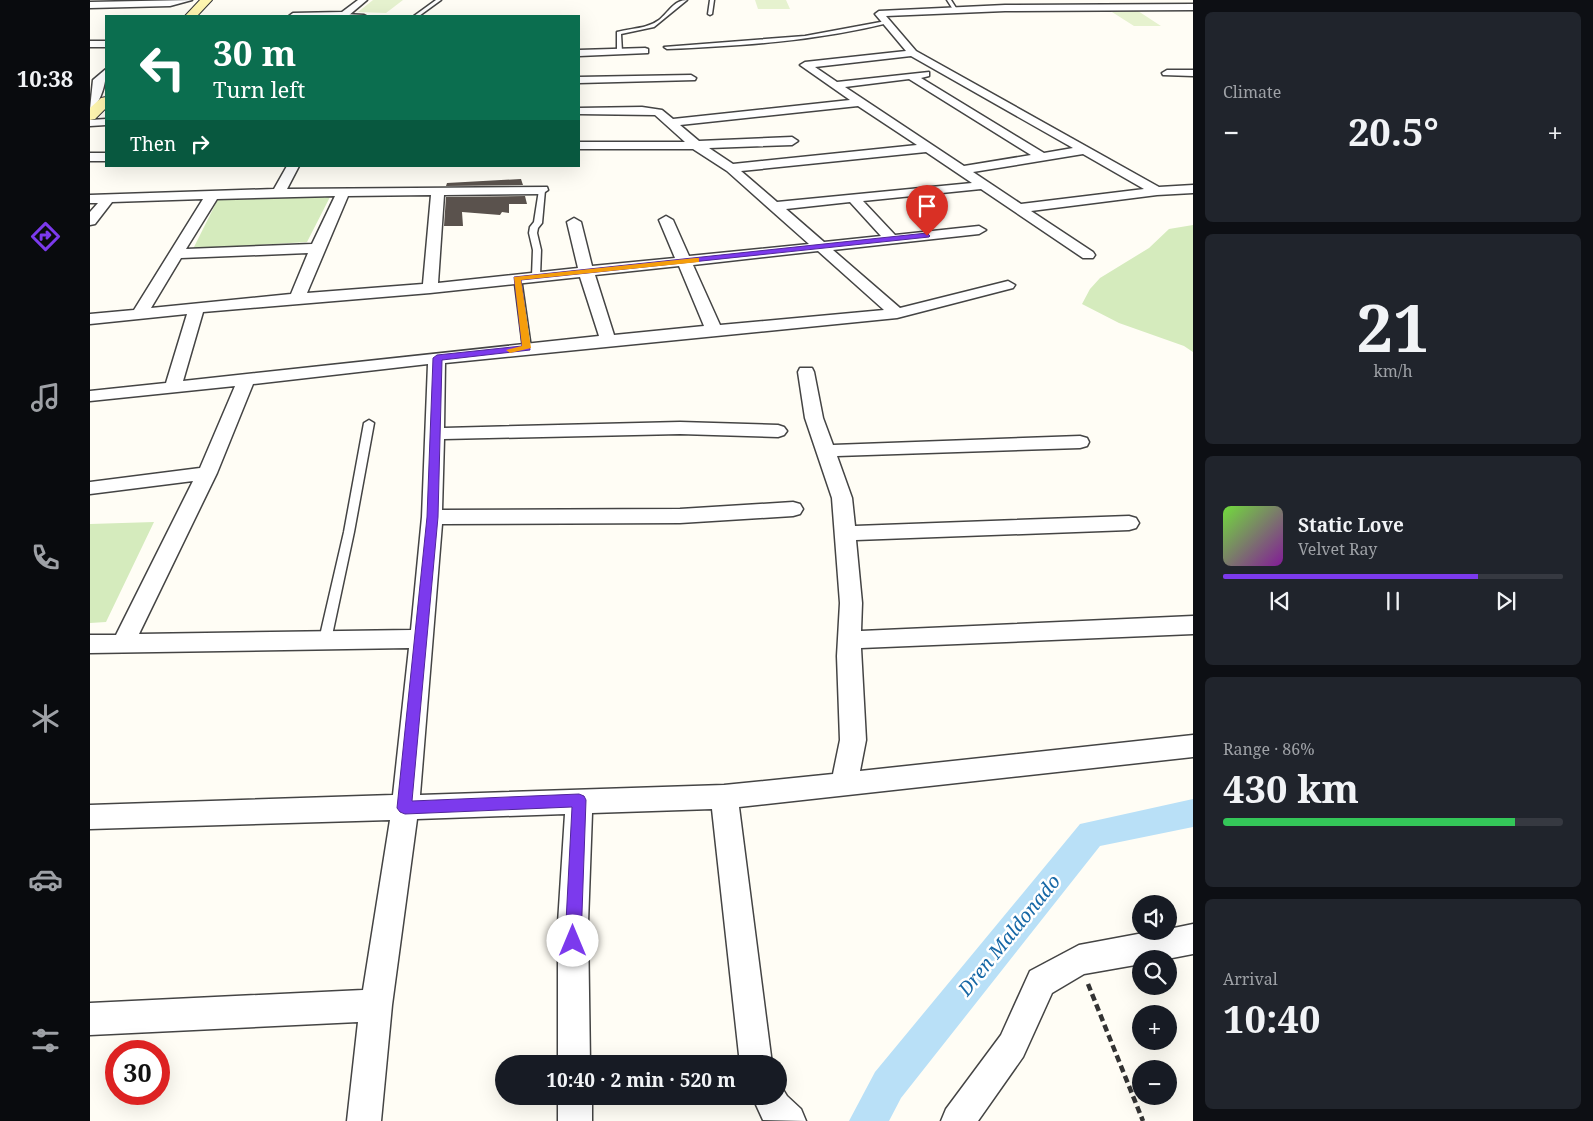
<!DOCTYPE html>
<html lang="en">
<head>
<meta charset="utf-8">
<style>
	:root { --surface:#171b24; --page:#20242c; --text:#f1f3f6; --muted:#9ea1a6; --line:#363941; --accent:#7c3aed }
	body { margin:0; font-family:"Noto Serif",serif; background:var(--page); color:var(--text); height:100vh; display:flex; flex-direction:column; font-size:19px; white-space:nowrap }
	* { box-sizing:border-box; margin:0 }
	p { font-size:16px; color:var(--muted) }
	.icon { flex:none; width:28px; height:28px; fill:none; stroke:currentColor; stroke-width:2; stroke-linecap:round; stroke-linejoin:round }
	.map { position:relative; flex:1; overflow:hidden }
	.side { display:flex; flex-direction:column; gap:12px; padding:12px; background:#0d0f14; width:400px }
	.side>* { flex:none }
	.top-card { position:absolute; left:15px; top:15px; width:475px; height:152px; border-radius:0px; box-shadow:0 5px 20px #0002; background:#0b6e4f; color:#fff; overflow:hidden }
	.tools { position:absolute; left:1042px; top:895px; display:grid; gap:10px }
	.tools a { display:grid; place-items:center; width:45px; height:45px; border-radius:50%; background:var(--surface); box-shadow:0 5px 20px #0002; font-size:25px }
	.speed { position:absolute; left:15px; top:1040px; display:flex; gap:10px; font-size:25px; font-weight:700; text-align:center }
	.speed>* { display:grid; place-content:center; width:65px; height:65px; border-radius:50%; background:var(--surface); box-shadow:0 5px 20px #0002; line-height:1 }
	.speed .limit { border:8px solid #d22; background:#fff; color:#111 }
	.pin { position:absolute; display:grid; place-items:center; width:42px; height:42px; color:#fff; margin:-51px -21px; border-radius:50% 50% 50% 0; rotate:-45deg; box-shadow:0 0 5px #0007 }
	.pin .icon { rotate:45deg }
	.me { position:absolute; width:55px; margin:-28px; rotate:0deg; stroke-linejoin:round; filter:drop-shadow(0 0 4px #0008) }
	.turn { display:flex; align-items:center; gap:18px; height:105px; padding:0 25px; font-size:22px }
	.turn .icon { width:65px; height:65px; stroke-width:2.5 }
	.turn b { display:block; font-size:35px; line-height:42px }
	.then { display:flex; align-items:center; height:48px; padding:0 25px; background:#0003; gap:10px; font-size:19px }
	.big { font-size:38px; font-weight:700; line-height:1.1 }
	.side .widget { flex:1; display:flex; flex-direction:column; justify-content:center; gap:8px; min-width:0; padding:0 18px; border-radius:8px; background:var(--page) }
	.side .dial { align-items:center; gap:0 }
	.dial b { font-size:65px; line-height:1 }
	.song { display:flex; align-items:center; gap:15px }
	.cover { width:60px; height:60px; border-radius:8px; background:linear-gradient(135deg,hsl(100 70% 55%),hsl(290 70% 35%)) }
	.played { height:5px; border-radius:2px; background:linear-gradient(90deg,var(--accent) 75%,var(--line) 75%) }
	.keys { display:flex; justify-content:space-around; direction:ltr }
	.heat { display:flex; justify-content:space-between; align-items:center; font-size:28px; direction:ltr }
	.charge { height:8px; border-radius:4px; background:linear-gradient(90deg,#34c759 86%,var(--line) 0) }
	.trip { position:absolute; left:405px; top:1055px; width:292px; height:50px; border-radius:25px; background:var(--surface); box-shadow:0 5px 20px #0002; font-weight:700; line-height:50px; text-align:center }
	main { display:flex; flex:1; min-height:0 }
	.tabs { display:flex; flex-direction:column; width:90px; justify-content:space-around; align-items:center; background:#090b0e; color:var(--muted) }
	.tabs .icon { width:35px; height:35px }
	.tabs .on { color:var(--accent) }
	.tabs b { font-size:22px; color:var(--text) }
	.map>svg:first-child { display:block }
	.green { fill:#d5ebbd }
	.pitch { fill:#e6f2cf }
	.lines { fill:none; stroke-linecap:round; stroke-linejoin:round }
	.canal { fill:#b9e0f7; fill-rule:evenodd }
	.building { fill:#5a524d }
	.lane-casing { stroke:#444; stroke-width:3 }
	.street-casing { stroke:#444; stroke-width:3 }
	.secondary-casing { stroke:#333; stroke-width:2 }
	.path { stroke:#333; stroke-width:4.5; stroke-dasharray:7 4; stroke-linecap:butt }
	.lane { fill:#fff; fill-rule:evenodd }
	.street { fill:#fff; fill-rule:evenodd }
	.secondary { fill:#fff6b0; fill-rule:evenodd }
	.route { fill:#7c3aed; stroke:#51269a }
	.slow { fill:#f59e0b }
	.labels { text-anchor:middle; dominant-baseline:central; stroke-width:5; stroke-linejoin:round; paint-order:stroke }
	.near-water-label { font-size:19px; font-style:italic; fill:#1768a6; stroke:#fff }
</style>
</head>
<body>
<main>
<nav class="tabs">
<b>10:38</b>
<svg class="icon on" aria-label="directions" viewBox="0 0 24 24"><path d="M12 3l9 9-9 9-9-9zM9 14v-3h6M13 9l2 2-2 2"/></svg>
<svg class="icon" aria-label="music" viewBox="0 0 24 24"><path d="M9 18V5l10-2v13"/><circle cx="6" cy="18" r="3"/><circle cx="16" cy="16" r="3"/></svg>
<svg class="icon" aria-label="phone" viewBox="0 0 24 24"><path d="M5 4h4l2 5-3 2q2 4 5 5l2-3 5 2v4C11 20 4 13 5 4z"/></svg>
<svg class="icon" aria-label="climate" viewBox="0 0 24 24"><path d="M12 3v18M4 7l16 10M4 17L20 7"/></svg>
<svg class="icon" aria-label="car" viewBox="0 0 24 24"><path d="M5 17H2v-5l4-1 3-4h7l3 4 3 1v5h-3M9 17h6M6 11h13"/><circle cx="7" cy="17" r="2"/><circle cx="17" cy="17" r="2"/></svg>
<svg class="icon" aria-label="filters" viewBox="0 0 24 24"><path d="M4 7h16M4 17h16"/><circle cx="9" cy="7" r="2"/><circle cx="15" cy="17" r="2"/></svg>
</nav>
<div class="map">
<svg width="1103" height="1121" viewBox="0 0 1103 1121">
	<rect width="100%" height="100%" fill="#fffdf5"/>
	<path class="green" d="M240,197l-23,45 -114,7 25,-50z
		M1103,225v127l-9,-6 -65,-23 -37,-19 8,-15 10,-11 49,-30 20,-19z
		M64,522l-48,100 -16,1v-99z"/>
	<path class="pitch" d="M283,0h30l-17,13 -28,-1z
		M665,0h31l4,9h-32z
		M1048,11l23,15h-27l-22,-14z"/>
	<g class="lines">
		<path class="canal" d="M1103,799v28l-93,19 -199,252 -12,23h-40l26,-49 205,-248z"/>
	</g>
	<path class="building" d="M431,179l2,6 -77,1 1,-3z
		M435,196l2,8h-18v9l-7,-1 -2,3 -38,-3 1,14h-19l2,-29z"/>
	<g class="lines">
		<g class="lane-casing">
			<path id="lane" d="M346,0h5l-22,16h-5z
				M597,0l-33,27 -33,7 1,18 -5,1v-21c14,-4 30,-3 42,-12 10,-8 15,-20 28,-20z
				M620,0h4l-2,14 -2,1 -2,-1z
				M857,0h4l7,11h-4z
				M254,14l20,1 2,1h-24z
				M796,21l2,2c-73,18 -146,23 -221,26l-3,-2 141,-11z
				M452,188l3,2 -3,33 -4,5 -1,5 4,17 -1,26 -4,2 -4,-2 1,-26 -4,-17 1,-6 4,-5 5,-32z
				M424,276l7,2 10,70 -4,3 -4,-3z
				M279,420l5,3 -20,109 -23,108 -2,3h-8l-2,-3 25,-108 20,-109z"/>
		</g>
		<g class="street-casing">
			<path id="street" d="M102,0l-22,6 -80,2v-6z
				M268,0h9l-19,16h-59l4,-3 49,-1z
				M1103,4v6l-188,1 -119,5 30,35 243,136 34,-2v8l-36,2 -126,16 62,41 2,3 -2,3h-10l-102,-69 -118,12 32,34 84,-9 7,4 -7,4 -146,16 67,58 108,-27 7,4 -2,3 -116,30 -452,45 -1,65 236,-6 98,3 6,2 3,4 -3,4 -6,2 -98,-3 -236,5 -2,71 238,-1 113,-7 7,2 3,5 -3,5 -7,2 -113,7 -238,1 -22,271 304,-10 109,-11 7,-34 -3,-84 3,-53 -8,-105 -27,-80 -7,-46 2,-4h12l2,4 9,46 10,27 247,-9 7,2 2,4 -2,4 -7,2 -243,8 15,42 3,28 274,-10 7,2 3,5 -3,5 -7,2 -273,10 6,63 -1,28 332,-15v18l-332,14 5,92 -6,31 333,-36v22l-454,50 33,257h-32l-28,-255 -120,4 -4,110 2,141h-32v-141l7,-109 -148,5 -25,186 -11,116h-34l11,-99 -268,13v-32l273,-13 27,-170 -300,9v-24l303,-10 16,-147 -319,5v-18h26l77,-154 -103,13v-12l110,-14 35,-82 -145,15v-10l76,-8 21,-69 -97,10v-10l44,-4 69,-111 -91,3 -17,22 -5,1v-13l8,-9h-8v-8l184,-6 13,-23h12l-12,23 260,-2 1,3 -6,4 -98,1 -6,88 140,-15 -11,-46 7,-4 7,4 11,44 83,-8 -16,-38 7,-4 7,4 16,36 120,-12 -82,-73 -34,-22h-114v-7h106l-30,-27 -76,-1v-6l63,-1 20,3 11,9 177,-19 -50,-35 5,-3 101,-11 -31,-37 4,-3 126,-6zM821,56l162,92 -29,5 -123,-75 8,-2v-4l-92,10 -22,-15zM819,79l122,76 -67,11 -119,-79zM768,106l59,39 -184,19 -24,-16 83,-3 6,-4 -6,-4 -93,4 -19,-16zM836,152l46,31 -195,19 -36,-31zM993,154l61,35 -123,15 -48,-32zM341,195l-8,89 -116,9 41,-97zM245,196l-23,48 -126,5 31,-50zM760,202l31,34 -57,6 -38,-33zM728,251l66,59 -164,15 -27,-60zM218,253l-17,41 -140,14 30,-50zM589,266l25,60 -90,9 -19,-60zM490,277l19,59 -416,45 20,-69 227,-19zM338,364l-6,153 -11,113 -272,4 78,-161 36,-89z
				M0,41h16v6h-16z
				M555,48l3,1v4l-69,3v-6z
				M16,69c1,9 -5,37 -16,40l3,-29z
				M1077,70h26v6l-30,-1 -1,-2z
				M601,75l5,3 -1,2 -116,3v-6z
				M16,119v6l-16,1v-6z
				M0,153h16v8h-16z
				M1103,924v30l-26,5h-26v5l-57,10 -32,19 -29,64 -45,64h-37l5,-12 55,-74 29,-64 49,-26 75,-14h15v-2z
				M689,1083l8,13 14,13 5,12 -43,-1 -11,-24h27z
				M468,1096h34v25h-34z"/>
		</g>
		<g class="secondary-casing">
			<path id="secondary" d="M110,0h12l-15,16h-12z
				M16,97v11l-11,11 -5,1v-12l11,-10z"/>
		</g>
		<path class="path" d="M998,984l55,137"/>
		<use href="#lane" class="lane"/>
		<use href="#street" class="street"/>
		<use href="#secondary" class="secondary"/>
	</g>
	<path class="route" d="M837,233l3,3 -1,1 -408,43 9,70 -88,10 -4,157 -26,284 167,-7 5,2 2,4 -5,141 -2,5 -6,3 -5,-3 -3,-5 7,-134 -167,7 -5,-2 -3,-4 30,-291 6,-159 4,-3 85,-9 -8,-69z"/>
	<path class="slow" d="M606,258h3v4l-178,18 10,68 -21,5 -4,-3 16,-4 -8,-69z"/>
	<g class="labels">
		<g class="near-water-label">
			<text transform="translate(919 935) rotate(-51)">Dren Maldonado</text>
		</g>
	</g>
</svg>
<div class="tools">
<a><svg class="icon" aria-label="sound" viewBox="0 0 24 24"><path d="M4 9h4l5-4v14l-5-4H4zM17 9q2 3 0 6"/></svg></a>
<a><svg class="icon" aria-label="search" viewBox="0 0 24 24"><circle cx="10" cy="10" r="6"/><path d="M15 15l6 6"/></svg></a>
<a>+</a>
<a>−</a>
</div>
<div class="speed"><div class="limit">30</div></div>
<div class="pin" style="left:837px;top:236px;background:#d93025"><svg class="icon" aria-label="arrive" viewBox="0 0 24 24"><path d="M6 21V4h12l-3 4 3 4H6"/></svg></div>
<svg class="me" style="left:483px;top:941px" viewBox="-20 -20 40 40"><circle r="19" fill="#fff"/><path d="M0-13L10 11 0 6-10 11z" fill="#7c3aed"/></svg>
<div class="trip">10:40 · 2 min · 520 m</div>
<div class="top-card">
<div class="turn"><svg class="icon" aria-label="left" viewBox="0 0 24 24"><path d="M17 20v-9H6M10 6l-5 5 5 5"/></svg><div><b>30 m</b>Turn left</div></div>
<div class="then">Then<svg class="icon" aria-label="right" viewBox="0 0 24 24"><path d="M7 20v-9h11M14 6l5 5-5 5"/></svg></div>
</div>
</div>
<section class="side">
<div class="widget"><p>Climate</p>
<div class="heat"><a>−</a><b class="big">20.5°</b><a>+</a></div>
</div>
<div class="widget dial"><b>21</b><p>km/h</p></div>
<div class="widget">
<div class="song"><i class="cover"></i><div><b>Static Love</b><p>Velvet Ray</p></div></div>
<div class="played"></div>
<div class="keys"><svg class="icon" aria-label="previous" viewBox="0 0 24 24"><path d="M18 5L8 12l10 7zM5 5v14"/></svg><svg class="icon" aria-label="pause" viewBox="0 0 24 24"><path d="M8 5v14M16 5v14"/></svg><svg class="icon" aria-label="next" viewBox="0 0 24 24"><path d="M6 5l10 7-10 7zM19 5v14"/></svg></div>
</div>
<div class="widget"><p>Range · 86%</p><b class="big">430 km</b><div class="charge"></div></div>
<div class="widget"><p>Arrival</p><b class="big">10:40</b></div>
</section>
</main>
</body>
</html>
